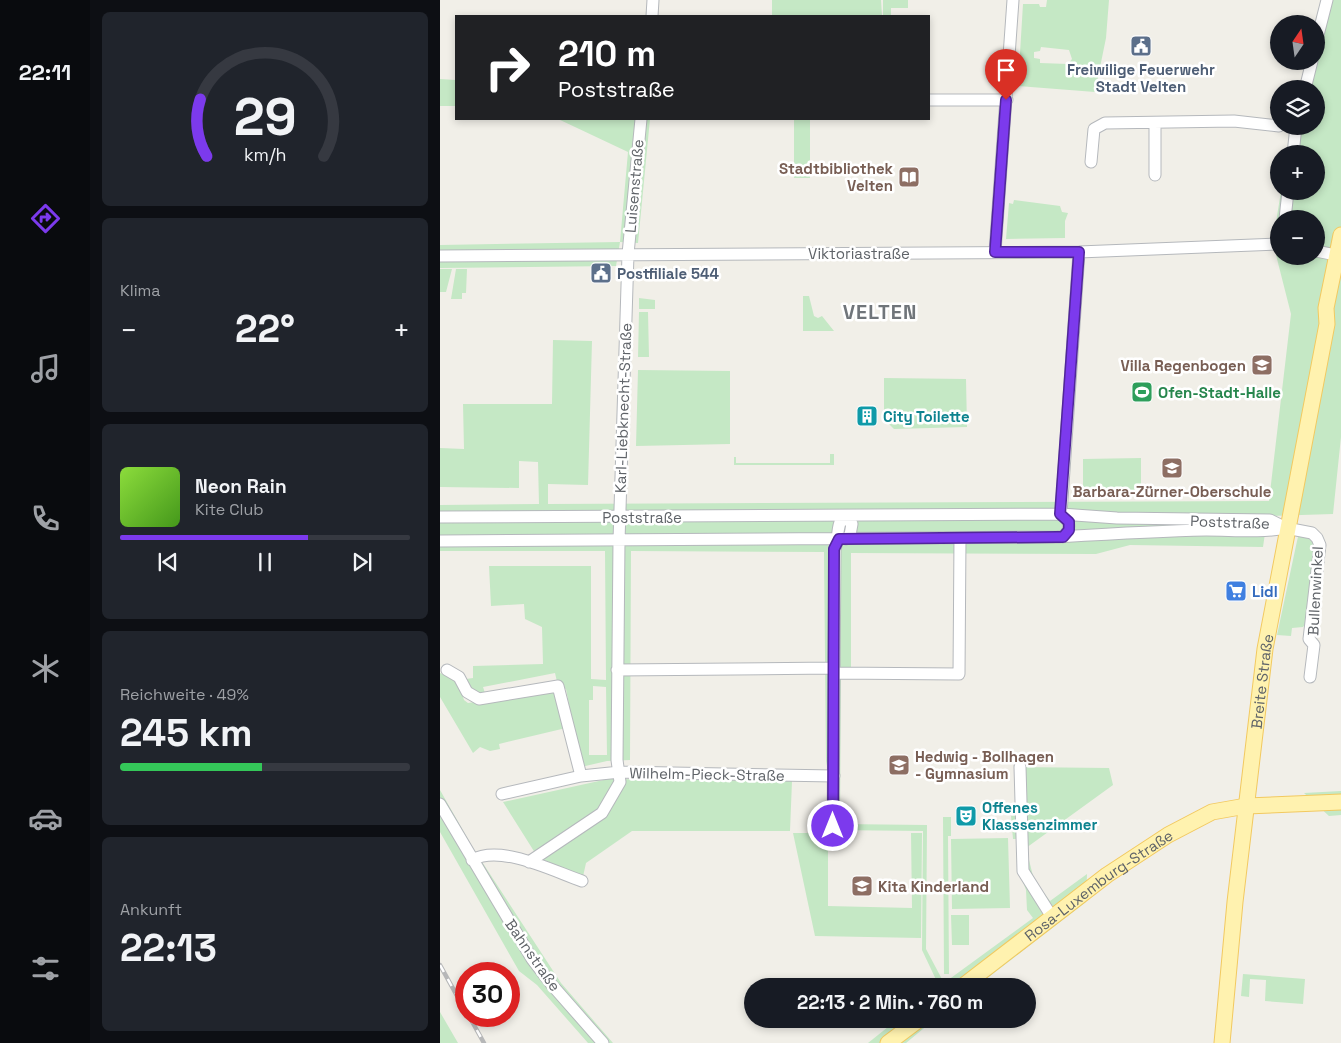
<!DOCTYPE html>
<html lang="de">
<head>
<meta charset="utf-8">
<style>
	:root { --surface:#171b24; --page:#20242c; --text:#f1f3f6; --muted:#9ea1a6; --line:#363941; --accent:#7c3aed }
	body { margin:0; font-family:"Space Grotesk",sans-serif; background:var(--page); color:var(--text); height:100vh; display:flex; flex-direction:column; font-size:19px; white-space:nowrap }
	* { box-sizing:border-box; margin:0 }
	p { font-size:16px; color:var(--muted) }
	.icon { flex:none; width:28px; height:28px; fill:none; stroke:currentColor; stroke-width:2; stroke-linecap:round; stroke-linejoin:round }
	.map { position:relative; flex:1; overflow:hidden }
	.panel { display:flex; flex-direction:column; gap:12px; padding:12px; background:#0d0f14; width:350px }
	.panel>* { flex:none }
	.top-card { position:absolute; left:15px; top:15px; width:475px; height:105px; border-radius:0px; box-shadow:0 2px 8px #0003; background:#202124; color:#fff; overflow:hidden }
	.needle { width:32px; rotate:13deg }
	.controls { position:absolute; left:830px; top:15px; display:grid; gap:10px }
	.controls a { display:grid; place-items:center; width:55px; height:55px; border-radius:50%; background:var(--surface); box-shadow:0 2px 8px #0003; font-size:25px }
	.speed { position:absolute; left:15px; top:962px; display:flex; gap:10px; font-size:25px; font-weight:700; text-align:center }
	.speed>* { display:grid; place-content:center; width:65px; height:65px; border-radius:50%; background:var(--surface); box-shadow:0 2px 8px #0003; line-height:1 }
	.speed .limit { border:8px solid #d22; background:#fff; color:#111 }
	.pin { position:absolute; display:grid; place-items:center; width:42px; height:42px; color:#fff; margin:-51px -21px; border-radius:50% 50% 50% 0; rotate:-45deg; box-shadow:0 0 5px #0007 }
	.pin .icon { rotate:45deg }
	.me { position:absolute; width:55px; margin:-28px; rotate:0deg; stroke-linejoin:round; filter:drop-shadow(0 0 4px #0008) }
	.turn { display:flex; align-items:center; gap:18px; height:105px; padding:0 20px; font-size:22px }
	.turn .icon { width:65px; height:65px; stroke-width:2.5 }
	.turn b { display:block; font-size:35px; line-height:42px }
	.big { font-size:38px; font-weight:600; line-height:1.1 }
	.panel .tile { flex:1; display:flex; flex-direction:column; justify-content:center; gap:8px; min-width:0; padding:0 18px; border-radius:8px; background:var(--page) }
	.panel .dial { align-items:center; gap:0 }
	.dial svg { height:130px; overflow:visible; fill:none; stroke:var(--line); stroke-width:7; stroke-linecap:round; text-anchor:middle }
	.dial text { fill:var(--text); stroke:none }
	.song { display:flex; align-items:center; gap:15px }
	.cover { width:60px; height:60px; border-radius:8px; background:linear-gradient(135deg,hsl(90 70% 55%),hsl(100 70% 35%)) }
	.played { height:5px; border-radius:2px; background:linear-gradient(90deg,var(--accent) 65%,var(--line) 65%) }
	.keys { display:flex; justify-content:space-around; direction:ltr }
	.heat { display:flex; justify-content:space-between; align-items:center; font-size:28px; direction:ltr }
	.charge { height:8px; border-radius:4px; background:linear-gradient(90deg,#34c759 49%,var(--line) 0) }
	.trip { position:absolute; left:304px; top:978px; width:292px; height:50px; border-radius:25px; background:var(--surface); box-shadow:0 2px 8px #0003; font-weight:600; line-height:50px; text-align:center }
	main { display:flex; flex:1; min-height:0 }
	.tabs { display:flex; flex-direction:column; width:90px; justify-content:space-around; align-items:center; background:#090b0e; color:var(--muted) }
	.tabs .icon { width:35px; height:35px }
	.tabs .active { color:var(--accent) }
	.tabs b { font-size:22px; color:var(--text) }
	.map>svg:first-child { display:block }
	.green { fill:#c5e8c5; fill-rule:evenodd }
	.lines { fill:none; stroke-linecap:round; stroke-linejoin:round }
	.minor-casing { stroke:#b5b8bc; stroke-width:13 }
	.major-casing { stroke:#f2c960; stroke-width:17 }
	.minor { stroke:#fff; stroke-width:11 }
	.major { stroke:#fff2af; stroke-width:15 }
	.rail-casing { stroke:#b6b7b8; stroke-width:4.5 }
	.rail { stroke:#fff; stroke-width:2.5; stroke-dasharray:8; stroke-linecap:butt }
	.route-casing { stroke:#51269a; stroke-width:12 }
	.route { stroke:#7c3aed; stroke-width:9 }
	.labels { text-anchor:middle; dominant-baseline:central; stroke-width:5; stroke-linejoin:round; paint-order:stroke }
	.service-label { font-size:15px; font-weight:bold; fill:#4e5e75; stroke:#fff }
	.education-label { font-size:15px; font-weight:bold; fill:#785e54; stroke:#fff; text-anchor:end }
	.street-label { font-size:15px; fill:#5f6368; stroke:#fff }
	.leisure-label { font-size:15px; font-weight:bold; fill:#27864d; stroke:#fff; text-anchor:start }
	.culture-label { font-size:15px; font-weight:bold; fill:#0d838f; stroke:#fff; text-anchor:start }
	.shop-label { font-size:15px; font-weight:bold; fill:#366cbe; stroke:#fff; text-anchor:start }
	.district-label { font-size:20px; font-weight:bold; letter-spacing:1px; fill:#70757a; stroke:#fff }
</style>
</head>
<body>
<main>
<nav class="tabs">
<b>22:11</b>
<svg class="icon active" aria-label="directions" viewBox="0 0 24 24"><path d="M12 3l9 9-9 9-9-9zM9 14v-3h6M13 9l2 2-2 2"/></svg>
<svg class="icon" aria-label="music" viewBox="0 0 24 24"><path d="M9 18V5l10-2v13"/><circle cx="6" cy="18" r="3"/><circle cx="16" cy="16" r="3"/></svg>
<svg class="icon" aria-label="phone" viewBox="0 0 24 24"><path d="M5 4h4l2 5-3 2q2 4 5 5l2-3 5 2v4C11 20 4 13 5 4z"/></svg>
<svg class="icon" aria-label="climate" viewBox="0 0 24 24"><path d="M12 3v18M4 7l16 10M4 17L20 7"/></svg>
<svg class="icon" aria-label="car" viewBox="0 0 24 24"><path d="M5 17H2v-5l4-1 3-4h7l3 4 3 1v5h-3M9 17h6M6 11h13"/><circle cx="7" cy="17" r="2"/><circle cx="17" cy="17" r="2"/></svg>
<svg class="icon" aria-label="filters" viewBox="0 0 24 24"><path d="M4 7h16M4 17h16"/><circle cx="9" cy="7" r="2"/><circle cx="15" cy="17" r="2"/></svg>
</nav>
<section class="panel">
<div class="tile dial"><svg viewBox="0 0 100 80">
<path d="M14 69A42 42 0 1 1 86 69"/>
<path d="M14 69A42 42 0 0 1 10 34" stroke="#7c3aed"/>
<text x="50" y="56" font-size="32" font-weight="700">29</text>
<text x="50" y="72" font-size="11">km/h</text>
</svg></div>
<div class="tile"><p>Klima</p>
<div class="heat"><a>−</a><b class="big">22°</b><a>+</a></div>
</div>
<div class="tile">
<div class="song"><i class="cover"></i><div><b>Neon Rain</b><p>Kite Club</p></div></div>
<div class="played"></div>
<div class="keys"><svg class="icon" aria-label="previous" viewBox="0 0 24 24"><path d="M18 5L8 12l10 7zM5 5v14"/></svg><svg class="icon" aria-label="pause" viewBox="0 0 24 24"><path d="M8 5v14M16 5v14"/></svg><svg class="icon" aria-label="next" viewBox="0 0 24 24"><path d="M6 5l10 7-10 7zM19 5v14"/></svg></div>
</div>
<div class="tile"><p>Reichweite · 49%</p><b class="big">245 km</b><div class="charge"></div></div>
<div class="tile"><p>Ankunft</p><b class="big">22:13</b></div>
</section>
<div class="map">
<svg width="901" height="1043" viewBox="0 0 901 1043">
	<rect width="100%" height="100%" fill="#f1efe8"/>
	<path class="green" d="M332,0h109l1,16h-110z
		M443,0h25v8h-17v8h-8z
		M607,0h62l-3,38 -11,54 -77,-6 5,-82h16l1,3h6zM601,47l28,3 3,9 -4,5 -28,-1v-4l-6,-1v-6l6,-1z
		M882,0h19v437l-8,77 -65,2v-3l-5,34 -133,-2 -34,9 -245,-1v119h-10l-1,152 87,1 -1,124 18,34 89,-65 -6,-8 -1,-20 -6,-16 -3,-35h-4l-2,-23 5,-1v-48l93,1 4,17 -87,63 8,32 16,21 37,-27 -1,28 -109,84h-38l-17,-36 1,-119 -93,-1v-48l-4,-21 -2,-209 -193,-1 -1,209 -23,1 -26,6 -15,-78 -8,-3 -3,-13 -72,14 2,6 -6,1 -12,-9 -1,-6 7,-1v-12l70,-2 -1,-37 -17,-8 -1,-15 -33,2 -2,-40h102v113l15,1 -1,-129h-165v-46l99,-1 -1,-42 -19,-1v27l-79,-1v-39l24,1 -1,-45h89l1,-64 39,1 -4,144 -40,-1v20l721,-3 22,-187 -15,-59 -2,-20 7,-44h35v-37h-28l4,-28h24v-37h-15l15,-28v-34zM839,219h37v37h-37zM153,686l13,1 1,68h-18v-55h4z
		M0,79l16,1v26h-16z
		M118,119h92l-12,124 -18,-1 -4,24 -176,2v-23l180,-3 8,-90z
		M354,119h16v59h-16z
		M574,200l46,6 2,6 6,1 -3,8v17l-59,1 3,-36 4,1z
		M0,269h12l-6,23h-6z
		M16,269h11l-1,24h-4v6h-11z
		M363,296h6l5,20 4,2 4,-2 12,15h-31z
		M199,298l16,2v9h-16z
		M199,312h9l1,45h-11z
		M198,370l92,1v73l-94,2z
		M444,378l82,1 1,48 -73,2 -10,-10z
		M390,454h4v11h-100v-8h2v6h94z
		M701,458v32l-58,1v-32z
		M863,536l10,5 3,6 -9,75 -4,5 -11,1 -1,8 -14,-1 20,-94 1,-4z
		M0,673l18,9 6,18 4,3 90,-13 8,38 -67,16 1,5 -10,2 -10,-4 -7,6 -33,-56z
		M168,779l184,2 -2,50h-158l-46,32 -4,18 -53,-19 8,-6 -34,-54z
		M0,790l33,58 88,135 52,60h-25l-51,-58 -18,-14 -79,-139z
		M901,791v24l-12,1 -25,-23z
		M503,817h8v19h-3l1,138h-5z
		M353,833h35v73l84,2 -1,-75h11l-1,105 -106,-2z
		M568,838l2,70 -58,1 -1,-70z
		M511,915h18v30h-17z
		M803,974l62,5 -2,25 -38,-3 1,-21 -16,-1 -1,18 -8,-1z
		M0,1012l18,31h-18z
		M458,1019h37l-29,24h-38z"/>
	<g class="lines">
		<g class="minor-casing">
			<path id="minor" d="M212,16l1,-16
				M876,43l11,-43
				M865,89l7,-28
				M489,100h78
				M715,123v52
				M853,154l3,-28
				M651,162l3,-33 11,-6 129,-2 45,5
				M845,219l3,-28
				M876,251l25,5
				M555,252l18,-252
				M0,256l639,-4 200,-8
				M621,514l18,-262
				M621,514c9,6 11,15 2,23
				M0,517l621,-3 56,4 153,2 16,8 26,5 5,5 3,7 -11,94 5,6 -4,32
				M0,541l617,-4c50,-3 99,-6 149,-7 28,0 53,3 80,-2
				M7,670l12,7 8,15 12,7 79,-13 23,90
				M177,670l217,-2
				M394,673l125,1 1,-136
				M580,767l3,104 29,46
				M62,794l79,-18 39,-4 214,4
				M0,804l92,155 20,26 51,58
				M393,826l2,-277c4,-11 1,-25 9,-33l8,8 -2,11 -4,4
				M32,860c29,-16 81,11 110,21
				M89,862l73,-49 18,-31 -3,-22 2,-219 9,-287 13,-135"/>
		</g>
		<g class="major-casing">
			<g id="major">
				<path id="s1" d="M523,986l144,-111 61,-40 44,-23 34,-6 95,-4"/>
				<path d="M448,1043l32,-24"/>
				<path id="s2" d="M782,1043l13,-141 30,-253 62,-325 -1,-16 15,-73"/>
			</g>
		</g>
		<use href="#minor" class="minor"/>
		<use href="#major" class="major"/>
		<g class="rail-casing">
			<path id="rail" d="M0,965l26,47
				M29,1016l15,27"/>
		</g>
		<use href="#rail" class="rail"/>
	</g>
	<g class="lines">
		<g class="route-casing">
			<path id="route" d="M393,826l1,-277 5,-10 218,-2h6l6,-7v-8l-9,-8 19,-262h-84l11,-152"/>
		</g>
		<use href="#route" class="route"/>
	</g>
	<defs>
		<g id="civic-square" transform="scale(1.125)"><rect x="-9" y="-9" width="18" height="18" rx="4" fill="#5c6f8a" stroke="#fff"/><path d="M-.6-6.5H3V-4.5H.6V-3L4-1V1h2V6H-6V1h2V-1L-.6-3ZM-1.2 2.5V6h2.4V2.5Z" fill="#fff"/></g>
		<g id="library-square" transform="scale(1.125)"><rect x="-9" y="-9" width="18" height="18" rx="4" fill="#8d6e63" stroke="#fff"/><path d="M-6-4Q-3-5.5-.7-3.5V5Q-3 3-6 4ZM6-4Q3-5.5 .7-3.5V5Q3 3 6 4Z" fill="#fff"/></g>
		<g id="school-square" transform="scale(1.125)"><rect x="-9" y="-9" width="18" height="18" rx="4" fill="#8d6e63" stroke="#fff"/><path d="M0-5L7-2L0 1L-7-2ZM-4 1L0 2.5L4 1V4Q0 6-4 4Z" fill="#fff"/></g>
		<g id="stadium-square" transform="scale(1.125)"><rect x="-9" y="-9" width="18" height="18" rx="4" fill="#2e9e5b" stroke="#fff"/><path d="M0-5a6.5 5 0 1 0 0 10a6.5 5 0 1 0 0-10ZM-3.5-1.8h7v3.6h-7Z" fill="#fff"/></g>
		<g id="building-square" transform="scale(1.125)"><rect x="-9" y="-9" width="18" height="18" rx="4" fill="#0f9aa8" stroke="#fff"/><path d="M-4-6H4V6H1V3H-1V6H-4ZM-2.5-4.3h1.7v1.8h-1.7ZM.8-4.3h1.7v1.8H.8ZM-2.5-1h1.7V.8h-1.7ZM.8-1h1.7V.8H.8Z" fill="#fff"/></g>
		<g id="supermarket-square" transform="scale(1.125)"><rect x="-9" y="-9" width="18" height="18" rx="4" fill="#3f7fe0" stroke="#fff"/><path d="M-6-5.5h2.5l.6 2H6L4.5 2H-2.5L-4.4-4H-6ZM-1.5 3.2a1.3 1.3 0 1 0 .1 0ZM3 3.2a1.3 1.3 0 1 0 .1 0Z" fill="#fff"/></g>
		<g id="theatre-square" transform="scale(1.125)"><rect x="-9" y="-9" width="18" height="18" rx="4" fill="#0f9aa8" stroke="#fff"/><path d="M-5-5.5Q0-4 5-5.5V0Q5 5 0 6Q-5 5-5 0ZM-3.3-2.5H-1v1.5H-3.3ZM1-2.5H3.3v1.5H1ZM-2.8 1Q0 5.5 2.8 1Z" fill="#fff"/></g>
	</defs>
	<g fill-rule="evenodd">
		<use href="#civic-square" x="701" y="46"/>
		<use href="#library-square" x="469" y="177"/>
		<use href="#civic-square" x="161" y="273"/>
		<use href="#school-square" x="822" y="365"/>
		<use href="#stadium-square" x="702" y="392"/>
		<use href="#building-square" x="427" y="416"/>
		<use href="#school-square" x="732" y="468"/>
		<use href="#supermarket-square" x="796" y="591"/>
		<use href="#school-square" x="459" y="765"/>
		<use href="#theatre-square" x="526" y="816"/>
		<use href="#school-square" x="422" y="886"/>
	</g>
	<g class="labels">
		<g class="service-label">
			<text x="701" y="69">Freiwilige Feuerwehr<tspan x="701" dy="17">Stadt Velten</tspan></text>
			<text x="177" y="273" text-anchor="start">Postfiliale 544</text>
		</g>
		<g class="education-label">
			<text x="453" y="168">Stadtbibliothek<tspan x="453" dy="17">Velten</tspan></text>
			<text x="806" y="365">Villa Regenbogen</text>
			<text x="732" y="491" text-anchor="middle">Barbara-Zürner-Oberschule</text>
			<text x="475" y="756" text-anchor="start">Hedwig - Bollhagen<tspan x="475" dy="17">- Gymnasium</tspan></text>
			<text x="438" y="886" text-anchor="start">Kita Kinderland</text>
		</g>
		<g class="street-label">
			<text transform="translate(194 186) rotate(-85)">Luisenstraße</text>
			<text x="419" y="253">Viktoriastraße</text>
			<text transform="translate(183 408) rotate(-88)">Karl-Liebknecht-Straße</text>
			<text x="202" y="517">Poststraße</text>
			<text transform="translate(790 522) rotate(2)">Poststraße</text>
			<text transform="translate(875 591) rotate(-87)">Bullenwinkel</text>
			<text stroke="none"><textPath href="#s2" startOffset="364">Breite Straße</textPath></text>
			<text transform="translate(267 774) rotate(1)">Wilhelm-Pieck-Straße</text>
			<text stroke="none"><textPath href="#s1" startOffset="169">Rosa-Luxemburg-Straße</textPath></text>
			<text transform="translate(93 955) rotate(55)">Bahnstraße</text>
		</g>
		<g class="leisure-label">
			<text x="718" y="392">Ofen-Stadt-Halle</text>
		</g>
		<g class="culture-label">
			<text x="443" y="416">City Toilette</text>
			<text x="542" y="807">Offenes<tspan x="542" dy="17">Klasssenzimmer</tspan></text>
		</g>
		<g class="shop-label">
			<text x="812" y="591">Lidl</text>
		</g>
		<g class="district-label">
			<text x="440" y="312">VELTEN</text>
		</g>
	</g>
</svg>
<div class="controls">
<a><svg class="needle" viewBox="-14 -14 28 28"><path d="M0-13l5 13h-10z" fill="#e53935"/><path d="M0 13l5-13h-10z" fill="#9ea1a6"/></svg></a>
<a><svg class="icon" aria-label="layers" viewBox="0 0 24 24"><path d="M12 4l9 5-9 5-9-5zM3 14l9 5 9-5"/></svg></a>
<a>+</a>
<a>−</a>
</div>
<div class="speed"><div class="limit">30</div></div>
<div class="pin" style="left:566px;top:100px;background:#d93025"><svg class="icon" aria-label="arrive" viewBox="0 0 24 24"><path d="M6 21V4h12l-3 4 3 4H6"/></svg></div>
<svg class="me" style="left:393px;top:826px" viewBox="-20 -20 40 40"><circle r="17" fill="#7c3aed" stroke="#fff" stroke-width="3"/><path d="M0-11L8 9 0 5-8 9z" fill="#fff"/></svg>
<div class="trip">22:13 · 2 Min. · 760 m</div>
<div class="top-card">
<div class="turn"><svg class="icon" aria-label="right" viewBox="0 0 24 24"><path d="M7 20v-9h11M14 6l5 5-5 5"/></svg><div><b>210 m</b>Poststraße</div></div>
</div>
</div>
</main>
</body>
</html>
